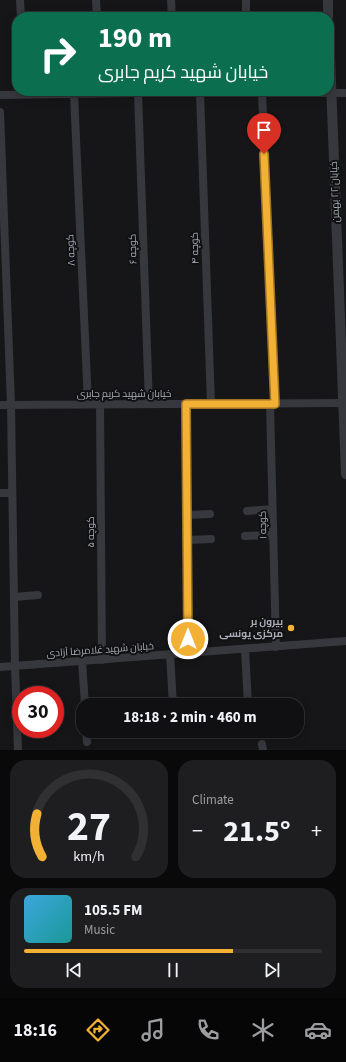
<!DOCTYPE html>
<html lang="en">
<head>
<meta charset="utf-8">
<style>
	:root { --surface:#101012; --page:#1e1e20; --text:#f1f3f6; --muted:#9c9d9f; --line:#303032; --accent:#f2b134 }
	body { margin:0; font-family:"Source Sans 3",Cairo,sans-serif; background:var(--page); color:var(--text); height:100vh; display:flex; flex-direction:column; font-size:15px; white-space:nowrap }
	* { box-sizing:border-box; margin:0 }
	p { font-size:13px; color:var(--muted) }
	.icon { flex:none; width:22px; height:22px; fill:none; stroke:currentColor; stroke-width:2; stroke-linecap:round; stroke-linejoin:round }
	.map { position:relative; height:750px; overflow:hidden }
	.side { display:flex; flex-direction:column; gap:10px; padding:10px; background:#09090a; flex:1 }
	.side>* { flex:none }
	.hud { position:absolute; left:12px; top:12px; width:322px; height:84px; border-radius:16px; box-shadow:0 2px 10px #0003,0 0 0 1px var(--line); background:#0b6e4f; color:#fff; overflow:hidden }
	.speed { position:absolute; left:12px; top:686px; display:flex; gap:8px; font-size:20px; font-weight:700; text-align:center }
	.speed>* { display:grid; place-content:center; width:52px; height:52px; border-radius:50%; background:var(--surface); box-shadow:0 2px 10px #0003,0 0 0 1px var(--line); line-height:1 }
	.speed .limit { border:6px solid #d22; background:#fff; color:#111 }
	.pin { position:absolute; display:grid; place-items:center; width:34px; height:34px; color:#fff; margin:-41px -17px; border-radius:50% 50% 50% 0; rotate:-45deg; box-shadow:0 0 4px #0007 }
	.pin .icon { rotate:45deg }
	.me { position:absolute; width:44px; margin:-22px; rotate:0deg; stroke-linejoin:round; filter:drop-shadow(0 0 3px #0008) }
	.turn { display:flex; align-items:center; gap:14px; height:84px; padding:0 20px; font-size:18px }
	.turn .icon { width:52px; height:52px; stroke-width:2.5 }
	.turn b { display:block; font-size:28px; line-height:34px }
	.big { font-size:30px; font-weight:700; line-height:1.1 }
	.side .tile { flex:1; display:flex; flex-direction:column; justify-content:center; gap:6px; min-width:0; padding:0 14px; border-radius:16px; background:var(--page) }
	.side .dial { align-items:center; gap:0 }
	.dial svg { height:104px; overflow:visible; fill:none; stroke:var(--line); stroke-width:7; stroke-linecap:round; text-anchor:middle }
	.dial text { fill:var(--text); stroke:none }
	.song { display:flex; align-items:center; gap:12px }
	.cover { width:48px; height:48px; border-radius:6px; background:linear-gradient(135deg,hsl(200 70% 55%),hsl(180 70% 35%)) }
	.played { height:4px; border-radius:2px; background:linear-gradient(90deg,var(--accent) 70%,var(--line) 70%) }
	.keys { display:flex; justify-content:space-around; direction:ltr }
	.heat { display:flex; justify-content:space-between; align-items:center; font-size:22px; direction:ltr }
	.side .tiles { flex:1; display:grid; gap:10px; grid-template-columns:1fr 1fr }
	.tile:last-child { grid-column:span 2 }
	.trip { position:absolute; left:76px; top:698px; width:228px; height:40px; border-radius:16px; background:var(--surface); box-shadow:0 2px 10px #0003,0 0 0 1px var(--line); font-weight:700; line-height:40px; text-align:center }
	.menu { display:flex; height:64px; justify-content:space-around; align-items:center; background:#060607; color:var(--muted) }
	.menu .icon { width:28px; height:28px }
	.menu .active { color:var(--accent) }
	.menu b { font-size:18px; color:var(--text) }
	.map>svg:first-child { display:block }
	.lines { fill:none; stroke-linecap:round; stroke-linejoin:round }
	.minor { stroke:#37383d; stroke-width:8 }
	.tertiary { stroke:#37383d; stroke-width:10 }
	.route-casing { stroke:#9d7322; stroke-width:10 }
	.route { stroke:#f2b134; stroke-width:7 }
	.poi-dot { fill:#f2b134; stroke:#111113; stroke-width:1.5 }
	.labels { text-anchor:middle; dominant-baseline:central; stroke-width:4; stroke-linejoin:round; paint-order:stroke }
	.street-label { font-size:10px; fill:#a8adb8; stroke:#111113 }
	.poi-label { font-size:10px; font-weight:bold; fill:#a8adb8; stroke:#111113; text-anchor:end }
</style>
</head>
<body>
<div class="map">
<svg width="346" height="750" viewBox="0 0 346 750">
	<rect width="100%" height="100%" fill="#161618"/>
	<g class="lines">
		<path class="minor" d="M20,0l1,17
			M96,0l1,17
			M171,0l1,17
			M246,0v17
			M200,92l11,312
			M262,92l13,312
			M138,93l11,311
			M74,94l14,310
			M0,95l200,-3 146,1
			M0,112l11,293 4,261 3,84
			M100,404l2,256
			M186,404l2,249
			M270,404l6,243
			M0,405l346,-2
			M0,493h12
			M247,511l25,-2
			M187,515l23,-1
			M245,536l28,-1
			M188,540l23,-1
			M14,597l24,-2
			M245,649l3,56
			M170,654l3,51
			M82,661l3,44
			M0,667l346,-26
			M86,731l1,11
			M175,731l1,4
			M262,744l1,6"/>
		<path class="tertiary" d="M328,0v17
			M329,30l17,444"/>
	</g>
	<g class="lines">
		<g class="route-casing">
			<path id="route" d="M188,639l-2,-235h89l-11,-250"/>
		</g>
		<use href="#route" class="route"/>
	</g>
	<circle class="poi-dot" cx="291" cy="628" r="4"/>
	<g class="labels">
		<g class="street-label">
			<text transform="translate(335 192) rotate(-92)">خیابان ۲۲ بهمن</text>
			<text transform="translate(195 248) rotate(-92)">کوچه ۴</text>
			<text transform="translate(133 249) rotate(-92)">کوچه ۶</text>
			<text transform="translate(71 250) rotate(-93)">کوچه ۸</text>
			<text x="124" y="394">خیابان شهید کریم جابری</text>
			<text transform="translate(263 525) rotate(-92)">کوچه ۱</text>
			<text transform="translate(91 532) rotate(-90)">کوچه ۵</text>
			<text transform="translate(100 650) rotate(-4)">خیابان شهید غلامرضا آزادی</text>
		</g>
		<g class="poi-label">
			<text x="283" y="622">بیرون بر<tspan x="283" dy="12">مرکزی یونسی</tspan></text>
		</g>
	</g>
</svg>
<div class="speed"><div class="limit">30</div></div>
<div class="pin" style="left:264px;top:154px;background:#d93025"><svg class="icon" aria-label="arrive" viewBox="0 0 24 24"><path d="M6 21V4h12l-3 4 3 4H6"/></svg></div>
<svg class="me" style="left:188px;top:639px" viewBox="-20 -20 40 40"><circle r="17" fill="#f2b134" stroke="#fff" stroke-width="3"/><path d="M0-11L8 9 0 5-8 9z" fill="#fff"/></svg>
<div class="trip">18:18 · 2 min · 460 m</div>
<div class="hud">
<div class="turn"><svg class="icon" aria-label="right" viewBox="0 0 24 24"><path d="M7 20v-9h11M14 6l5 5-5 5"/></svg><div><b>190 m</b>خیابان شهید کریم جابری</div></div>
</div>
</div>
<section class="side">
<div class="tiles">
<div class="tile dial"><svg viewBox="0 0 100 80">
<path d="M14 69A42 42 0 1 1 86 69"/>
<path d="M14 69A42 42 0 0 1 10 36" stroke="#f2b134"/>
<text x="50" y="56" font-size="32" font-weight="700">27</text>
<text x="50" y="72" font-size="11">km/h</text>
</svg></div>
<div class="tile"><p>Climate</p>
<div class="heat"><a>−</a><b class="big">21.5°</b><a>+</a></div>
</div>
<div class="tile">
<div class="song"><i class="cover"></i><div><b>105.5 FM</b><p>Music</p></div></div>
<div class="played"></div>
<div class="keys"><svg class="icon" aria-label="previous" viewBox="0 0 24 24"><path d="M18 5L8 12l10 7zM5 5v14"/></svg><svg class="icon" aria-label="pause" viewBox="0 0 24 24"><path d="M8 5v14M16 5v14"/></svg><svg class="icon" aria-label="next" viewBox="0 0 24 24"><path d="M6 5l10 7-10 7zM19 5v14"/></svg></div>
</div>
</div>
</section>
<nav class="menu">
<b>18:16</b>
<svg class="icon active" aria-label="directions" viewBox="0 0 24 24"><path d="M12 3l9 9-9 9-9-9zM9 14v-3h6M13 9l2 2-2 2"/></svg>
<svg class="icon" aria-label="music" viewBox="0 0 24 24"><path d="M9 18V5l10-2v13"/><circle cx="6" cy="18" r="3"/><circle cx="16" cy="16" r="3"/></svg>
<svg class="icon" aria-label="phone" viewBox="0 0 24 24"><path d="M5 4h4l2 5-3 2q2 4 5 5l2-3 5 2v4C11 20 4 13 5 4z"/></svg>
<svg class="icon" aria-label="climate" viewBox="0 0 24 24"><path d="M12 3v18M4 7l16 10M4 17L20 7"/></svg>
<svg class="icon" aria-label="car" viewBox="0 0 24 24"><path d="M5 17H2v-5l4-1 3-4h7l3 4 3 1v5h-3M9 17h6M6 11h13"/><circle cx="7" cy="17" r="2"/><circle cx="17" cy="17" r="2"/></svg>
</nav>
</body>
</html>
